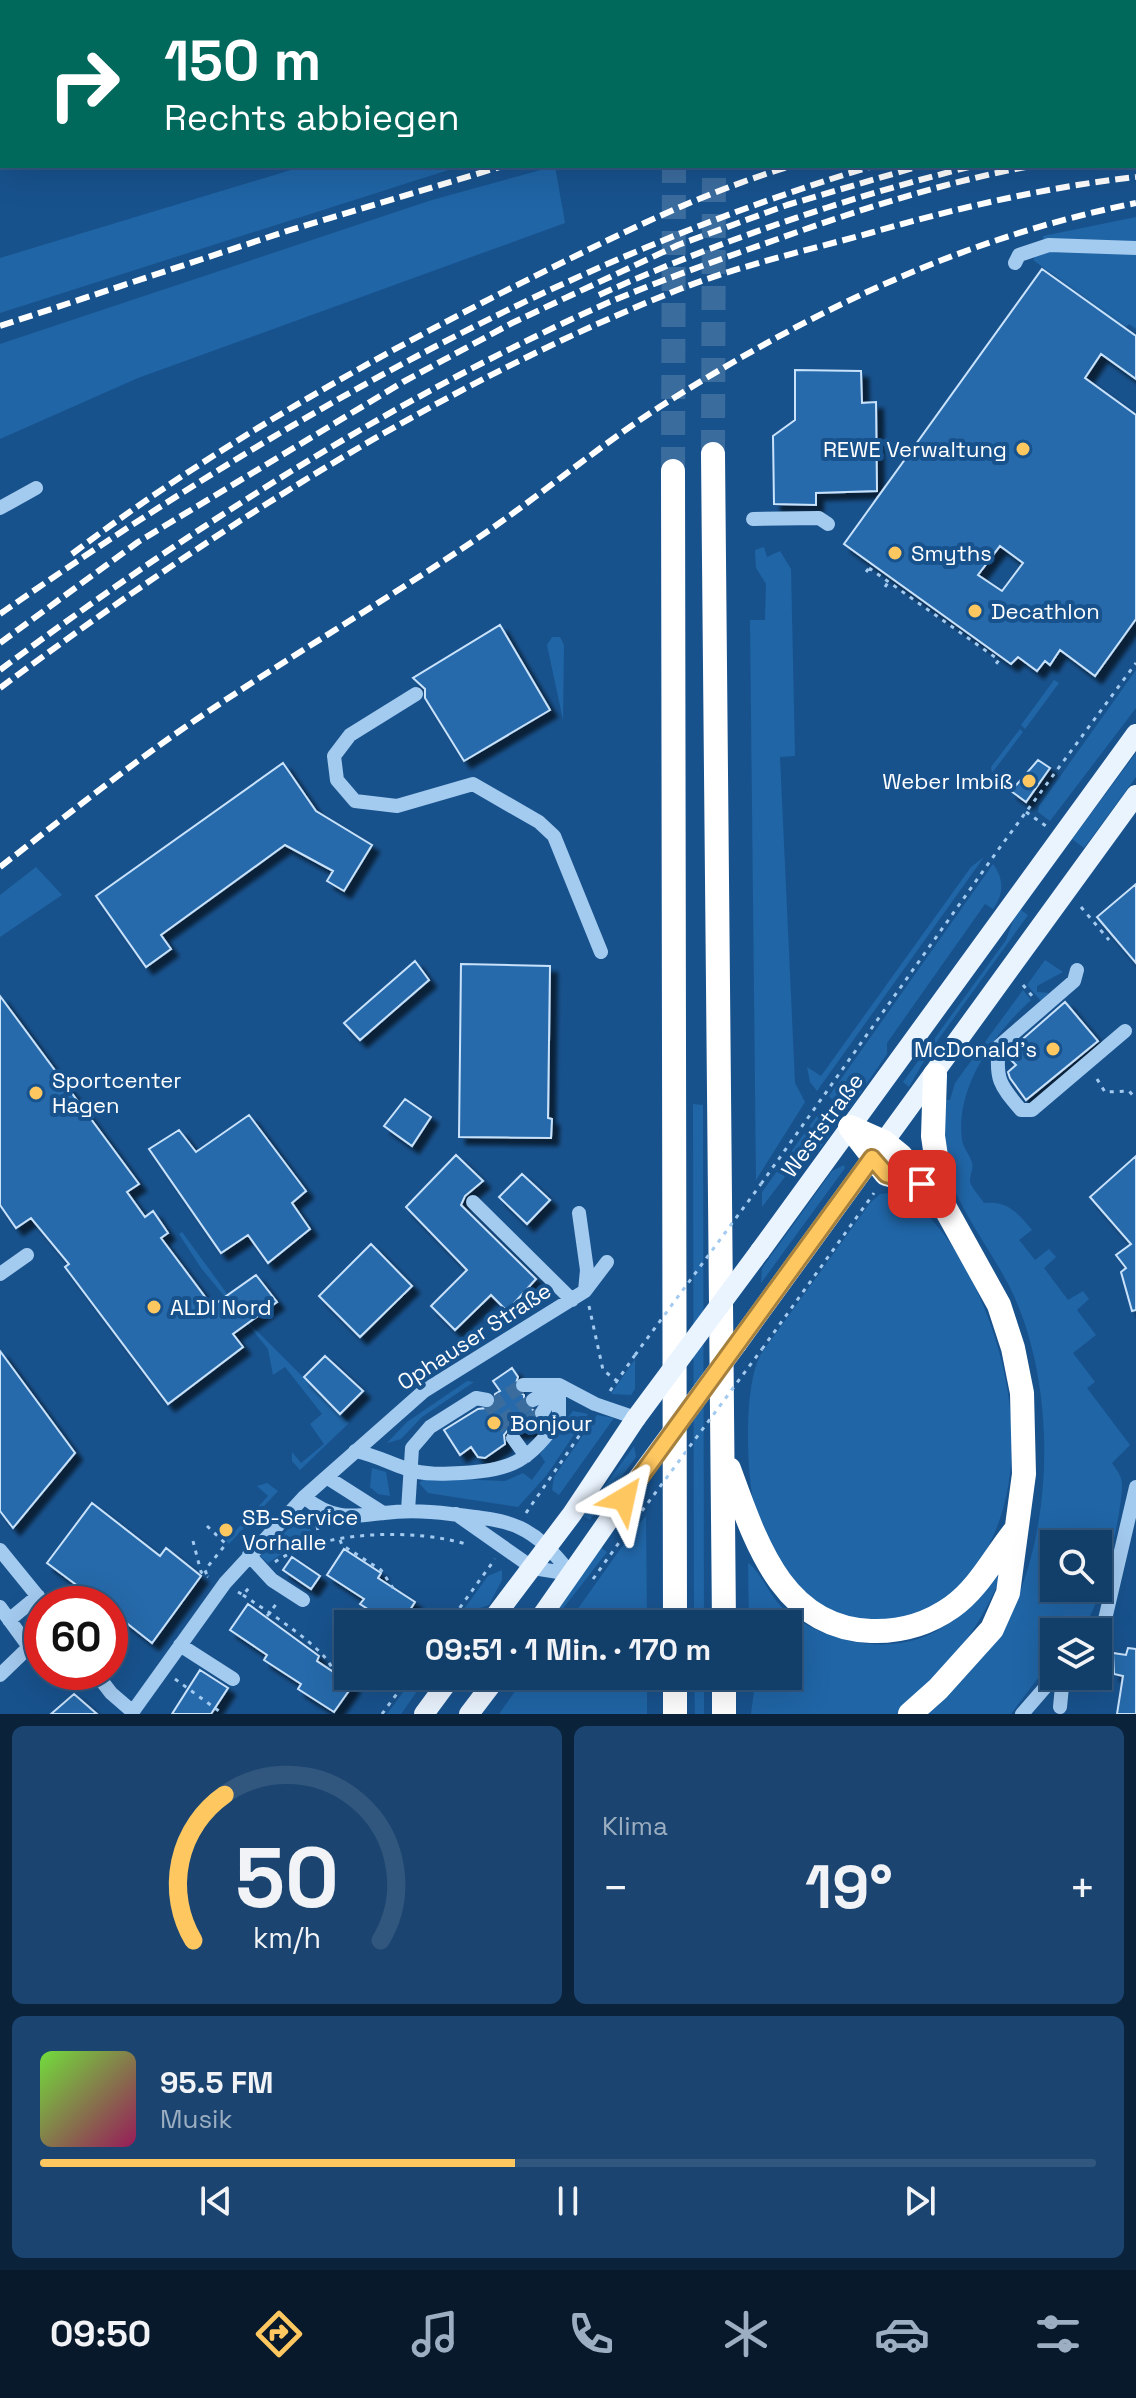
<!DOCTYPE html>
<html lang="de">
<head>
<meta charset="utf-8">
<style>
	:root { --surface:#123e6a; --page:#1b4570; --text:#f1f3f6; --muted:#9caec1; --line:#31577e; --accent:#ffc760 }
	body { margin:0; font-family:"Space Grotesk",sans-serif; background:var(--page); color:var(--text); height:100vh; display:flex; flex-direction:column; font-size:30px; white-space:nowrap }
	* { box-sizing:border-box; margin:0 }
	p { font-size:26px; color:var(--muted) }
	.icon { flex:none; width:44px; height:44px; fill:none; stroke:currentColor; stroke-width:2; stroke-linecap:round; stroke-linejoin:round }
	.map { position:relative; height:1714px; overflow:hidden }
	.sheet { display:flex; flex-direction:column; gap:12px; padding:12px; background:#0a223a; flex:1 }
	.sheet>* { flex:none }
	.hud { position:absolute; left:0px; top:0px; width:1136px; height:168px; box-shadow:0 8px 32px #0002,0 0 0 2px var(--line); background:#00695c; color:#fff; overflow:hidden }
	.fabs { position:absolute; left:1040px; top:1530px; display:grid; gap:16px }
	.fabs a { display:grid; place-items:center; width:72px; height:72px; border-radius:0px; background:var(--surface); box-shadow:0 8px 32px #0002,0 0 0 2px var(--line); font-size:40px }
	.speed { position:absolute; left:24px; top:1586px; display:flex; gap:16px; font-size:40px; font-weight:700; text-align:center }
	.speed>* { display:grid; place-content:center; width:104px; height:104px; border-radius:50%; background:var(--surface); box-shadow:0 8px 32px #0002,0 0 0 2px var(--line); line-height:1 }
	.speed .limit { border:12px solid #d22; background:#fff; color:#111 }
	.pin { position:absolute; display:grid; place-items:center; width:68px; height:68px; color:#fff; margin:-34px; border-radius:16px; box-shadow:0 4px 12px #0006 }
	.me { position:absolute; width:88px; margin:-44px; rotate:36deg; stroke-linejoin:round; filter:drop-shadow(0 0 6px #0008) }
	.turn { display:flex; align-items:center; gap:28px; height:168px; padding:0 32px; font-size:36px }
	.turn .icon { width:104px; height:104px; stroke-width:2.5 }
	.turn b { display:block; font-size:56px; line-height:68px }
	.big { font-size:60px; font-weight:800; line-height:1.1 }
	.sheet .tile { flex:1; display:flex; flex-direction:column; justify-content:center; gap:12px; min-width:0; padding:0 28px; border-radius:12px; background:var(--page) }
	.sheet .dial { align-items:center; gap:0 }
	.dial svg { height:208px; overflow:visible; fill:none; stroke:var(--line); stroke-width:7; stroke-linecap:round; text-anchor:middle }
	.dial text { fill:var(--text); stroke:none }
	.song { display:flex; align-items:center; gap:24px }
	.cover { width:96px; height:96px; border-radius:12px; background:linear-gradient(135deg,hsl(100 70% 55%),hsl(330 70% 35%)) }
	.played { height:8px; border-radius:4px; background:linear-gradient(90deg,var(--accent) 45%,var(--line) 45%) }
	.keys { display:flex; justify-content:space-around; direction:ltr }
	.heat { display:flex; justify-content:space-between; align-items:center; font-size:44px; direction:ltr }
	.sheet .tiles { flex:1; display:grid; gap:12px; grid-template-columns:1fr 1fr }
	.tile:last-child { grid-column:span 2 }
	.trip { position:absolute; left:334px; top:1610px; width:468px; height:80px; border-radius:0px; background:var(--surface); box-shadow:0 8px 32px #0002,0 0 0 2px var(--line); font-weight:800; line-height:80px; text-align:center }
	.menu { display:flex; height:128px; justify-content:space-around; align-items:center; background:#07192a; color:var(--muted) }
	.menu .icon { width:56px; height:56px }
	.menu .on { color:var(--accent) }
	.menu b { font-size:36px; color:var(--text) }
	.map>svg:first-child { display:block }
	.green { fill:#2065a6; fill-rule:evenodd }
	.building { fill:#266aab; stroke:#c9e2fb; stroke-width:2; fill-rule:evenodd; filter:url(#shadow) }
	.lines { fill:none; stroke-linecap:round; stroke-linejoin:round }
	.minor-tunnel { stroke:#3b6c9e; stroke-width:14; stroke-dasharray:14 7; stroke-linecap:butt }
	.highway-tunnel { stroke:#3b6c9e; stroke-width:24; stroke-dasharray:24 12; stroke-linecap:butt }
	.path { stroke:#a3caef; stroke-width:3; stroke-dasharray:4 6; stroke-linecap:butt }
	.minor { stroke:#a3caef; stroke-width:14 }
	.major { stroke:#eaf4ff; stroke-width:20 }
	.highway { stroke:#fff; stroke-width:24 }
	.rail { stroke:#fff; stroke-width:6; stroke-dasharray:14 6; stroke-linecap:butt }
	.path-bridge { stroke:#a3caef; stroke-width:3; stroke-dasharray:4 6; stroke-linecap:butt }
	.major-bridge { stroke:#eaf4ff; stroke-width:20 }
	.route-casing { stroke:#a6813e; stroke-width:20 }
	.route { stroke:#ffc760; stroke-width:14 }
	.poi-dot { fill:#ffc760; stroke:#18528d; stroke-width:3 }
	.labels { text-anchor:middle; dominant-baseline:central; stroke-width:8; stroke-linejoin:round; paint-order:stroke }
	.poi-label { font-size:22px; fill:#fff; stroke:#18528d; text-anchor:start }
	.street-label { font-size:22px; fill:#fff; stroke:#18528d }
</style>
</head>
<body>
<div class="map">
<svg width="1136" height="1714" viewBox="0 0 1136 1714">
	<defs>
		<filter id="shadow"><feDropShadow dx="7" dy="7" stdDeviation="2" flood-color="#0009"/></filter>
	</defs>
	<rect width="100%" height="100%" fill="#18528d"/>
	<path class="green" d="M744,0h392v11l-2,-9z
		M304,166h157l-461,147v-55z
		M555,166l10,57 -427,155 -138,61v-95l432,-144z
		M1136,217v26l-93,-4v-3z
		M1070,250l66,3v76l-7,-5 -4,4 -92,-68 4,-7z
		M764,547l3,10 13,-6 11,18 4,187 -15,1 15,326 10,19 -49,78 -6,-560h15l1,-36 -10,-16 -1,-18z
		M552,637h8l4,8 -1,75 -16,-75z
		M1136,670v38l-86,113 -12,-9 1,-6z
		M1054,680l5,3 -34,46 -4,-4z
		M1020,729l3,3 -31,41 -1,-6z
		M1136,753v24l-52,71 -12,-9z
		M984,857l-167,234 -7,-9 -3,-15 14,9 150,-209z
		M993,864c11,14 11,31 0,45l-8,-5 -98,139v11l-37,54h-11l-10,-12z
		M36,867l26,28 -62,42v-42z
		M1018,908l10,7 -100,139 -19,33 -6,-5 103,-142z
		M1045,960l18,12 -26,14v6l12,1 -8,8 -14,-16z
		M1023,990l8,10c-37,34 -76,87 -69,140 2,10 8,15 10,23 2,6 -3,13 -2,19 2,6 10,15 14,21 24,-2 33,9 48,27l-13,10 16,20 14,-11 7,8 -12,11 24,32 15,-9 6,8 -12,11 19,25 -23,18 22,29 -8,6 43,57 -18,18c4,6 10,13 10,22 0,29 -22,128 -42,147h-26v25l-43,57h-83c35,-33 72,-74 91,-120 35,-88 34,-211 -5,-298 -19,-43 -64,-95 -70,-141 -2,-17 0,-37 1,-55h5l5,-17zM1054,1544h44v44h-44z
		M693,1104l10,1 1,519h-10z
		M819,1113l13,19 -14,19 -9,-6 -47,62v-15z
		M844,1165l1,3 -84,115 1,-15 70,-97z
		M890,1193c40,12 63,52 81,86 39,76 59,183 19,264 -34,70 -112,105 -179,56 -7,-6 -18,-11 -24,-18 -10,-13 -18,-34 -25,-49 -17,-34 -20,-146 -1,-178l109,-151 10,-9z
		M182,1232l65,89 102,102 -49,47 -8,-9v-9l9,11 23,-19 -14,-20 12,-10 -37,-47 -12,8 -5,-26 -67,-81 -22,-34z
		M635,1359v30l-4,6 -20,-1z
		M467,1381l7,1 -52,35 -21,22 -14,4 20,-21z
		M573,1411l15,3 -42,62 -28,31 -90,-14 -9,-10 6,-5 80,3 18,-8 9,7 13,-18 -5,-8z
		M597,1415l17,3 -55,77 -7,-5 2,-13z
		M634,1446l2,11 -46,63 -7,-4z
		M372,1468l14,4 4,24 -12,-2 -8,-7z
		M267,1483l11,8 -49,53 -3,-3 42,-45 -11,-10z
		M646,1516l1,108h-80l69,-97z
		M300,1518h9l3,23 -23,8 -21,14 -8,-7z
		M601,1548l6,4 -56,72 -4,-3z
		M1009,1556c-27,73 -55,105 -111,158h-147l5,-38h32v-52h-39l-1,-61c13,8 22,35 37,47 43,36 120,50 166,11 22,-19 40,-44 58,-65z
		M502,1570v10l-13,25 -15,5 -9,14h-12l35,-48z
		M415,1676h13l-27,38h-14z
		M526,1676h121v38h-148z
		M694,1676h10v38h-9z"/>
	<path class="building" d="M1042,269l94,67v43l-35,-25 -16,24 51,37v204l-41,57 -35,-26 -10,15 -5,-4 -8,10 -19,-14 -7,7 -167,-120zM1000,546l23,17 -21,28 -24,-16z
		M795,370l66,1 1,32 14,-1 1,89 -61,2v12l-42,-1 -1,-68 22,-16z
		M500,625l50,85 -86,51 -39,-63v-9l-12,-11z
		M1038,760l12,8 -24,34 -15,-11z
		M283,763l33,48 56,34 -28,46 -17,-10 6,-10 -48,-26 -124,90 10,14 -25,18 -50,-71z
		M1136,884v79l-39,-46z
		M415,961l14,19 -69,60 -16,-17z
		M461,964l89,2 -2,152 4,1 -1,19 -92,-1z
		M0,996l139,188 -12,8 18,25 8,-6 15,22 -7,5 51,68 44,-31 21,27 -44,32 10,13 -75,57 -103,-137 4,-3 -38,-46 -15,10 -16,-23z
		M1065,1002l33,39 -72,59 -16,-22 -2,-6 8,-7 -8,-8 1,-6z
		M405,1099l26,18 -19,29 -28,-20z
		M249,1115l57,76 -14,12 18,26 -42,34 -20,-28 -27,18 -72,-104 30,-19 17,22z
		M456,1155l27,26 -18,15 -4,9 75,74 -29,32 -16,-16 -36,35 -24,-24 36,-36 -61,-63z
		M1136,1156v154l-4,1 -11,-39 5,-4 -10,-13 15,-11 -41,-47z
		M522,1174l28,26 -23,24 -28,-27z
		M371,1244l41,42 -52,51 -41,-41z
		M0,1351l75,102 -62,75 -13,-17z
		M325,1356l38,35 -23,23 -36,-37z
		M512,1368l6,9 -4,12 10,6v9l9,6 1,8 10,5 -15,10 -3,-4 -5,3 -13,-2 -4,5 1,9 -20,14 -7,-1 -7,-10 -11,8 -16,-25 34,-21 16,-2 1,-13 5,-3 -7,-10z
		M92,1503l68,53 6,-8 35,28 -49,67 -42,-33v-6h-8l-55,-41z
		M344,1549l37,24 -3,5 37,24 -14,22h-10l-31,-20 4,-5 -37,-24z
		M292,1557l28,19 -9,13 -28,-19z
		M248,1604l71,52 -2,5 36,24 -19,27 -36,-23 3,-5 -37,-24 3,-5 -37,-25z
		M1128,1648l8,1v65h-19l6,-38 -9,-2 -1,-21 13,2z
		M200,1670l28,18 -17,26h-39z
		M74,1694l23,20h-46z"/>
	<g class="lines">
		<path class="minor-tunnel" d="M487,1400l26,38
			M491,1406l32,-21
			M502,1422l31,-22
			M510,1433l32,-20"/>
		<path class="highway-tunnel" d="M713,454l1,-288
			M673,471l1,-305"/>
		<path class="path" d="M869,568l130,92 -4,5
			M866,572l6,-8
			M885,587l6,-9
			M1026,812l20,14
			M1081,907l28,33
			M1023,985l10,12
			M1097,1079l8,13 24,-1 7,8
			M761,1184l237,-334 138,-187
			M589,1306l14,64 14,11
			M762,1349l112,-156
			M610,1391l25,-36
			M526,1513l64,-93
			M207,1526l19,18 -21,26 3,8
			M317,1526l3,16
			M340,1540l2,5 39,25 12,18
			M193,1541l8,31 7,5
			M275,1562c46,-32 142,-34 194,-17
			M593,1579l43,-60
			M238,1592l5,3 9,-11
			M243,1595c19,13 88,56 90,77
			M267,1616l10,-13
			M448,1624l47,-65
			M175,1679l48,35
			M382,1714l28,-38"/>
		<path class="minor" d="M1015,263l4,-8 30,-10 87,3
			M0,508l36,-20
			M753,519l66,-1 9,6
			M416,694l-66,41 -16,21 3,24 18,21 42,5 76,-22 66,38 15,14 47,116
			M1077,970l-3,11 -75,65c-4,34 1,39 22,64h11l93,-79
			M473,1202l99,98
			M579,1213l8,57 -2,21
			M0,1274l27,-19
			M523,1385h36
			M533,1400l22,-13
			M542,1413l17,-28
			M513,1438l13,18
			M355,1451c20,4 34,12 52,18 18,6 37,5 55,4 51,-3 67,-12 97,-54v-34l36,19 41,14
			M328,1478l55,35
			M304,1497c28,23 46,20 80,16 22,-3 44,-2 67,1 61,7 79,8 120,60
			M408,1511l4,-63 18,-21 46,-29 11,2
			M456,1514l77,54 38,6
			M0,1550l44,54
			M249,1555l23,25 31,20
			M0,1607l29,40 -29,28
			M9,1620l29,-24
			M1098,1633l5,-5 33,-141
			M180,1645l53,34
			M95,1672l16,21 22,19
			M1060,1707l3,-31
			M131,1714l94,-131 79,-86 120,-106 161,-100 22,-29
			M1022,1714l33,-38"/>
		<path class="major" d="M760,1251l376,-517
			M737,1344l399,-549
			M489,1624l83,-110 64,-96
			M536,1624l100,-143
			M424,1714l28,-38
			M469,1714l29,-38"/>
		<path class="highway" d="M673,0v2
			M716,2v-2
			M713,454l11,1170
			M673,471l2,1153
			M935,1075l-2,61 10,68
			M850,1127l34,15 16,13 43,49 56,101 14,43 9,45 2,81 -16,119 -16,36 -54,60 -28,25
			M852,1130l34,44 36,10
			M729,1469c26,70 52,159 142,162 29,1 57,-7 81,-24 26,-18 42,-50 62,-75
			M675,1676v38
			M724,1676v38"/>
		<path class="rail" d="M1134,60l2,-1
			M1134,76l2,-1
			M1134,100l2,-1
			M1134,113h2
			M1134,136h2
			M1134,149h2
			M599,295c120,-54 246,-97 374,-129
			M0,326l287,-95 216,-65
			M72,554c137,-104 288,-189 441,-267 91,-45 181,-92 278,-121
			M0,614c270,-188 556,-353 873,-448
			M0,643l138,-101 265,-160 109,-59 166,-78 109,-40 133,-39
			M0,670c188,-140 390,-270 605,-366 56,-24 113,-44 170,-64 83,-30 169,-58 256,-74
			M0,688c209,-155 433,-300 675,-397 62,-25 130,-40 195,-58 87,-25 176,-46 266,-56
			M0,867c65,-50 129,-102 197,-148 90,-61 184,-116 275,-177 64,-43 124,-94 189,-136 150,-95 300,-168 475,-203"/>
		<path class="path-bridge" d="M635,1355l126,-171
			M636,1519l126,-170"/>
		<path class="major-bridge" d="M636,1418l124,-167
			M636,1481l101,-137"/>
	</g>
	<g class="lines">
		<g class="route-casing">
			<path id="route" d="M624,1499l248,-341 14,16 36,10"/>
		</g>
		<use href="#route" class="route"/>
	</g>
	<g class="poi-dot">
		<circle cx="1023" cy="449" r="8"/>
		<circle cx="895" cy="553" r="8"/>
		<circle cx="975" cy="611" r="8"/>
		<circle cx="1029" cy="781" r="8"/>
		<circle cx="1053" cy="1049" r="8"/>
		<circle cx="36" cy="1093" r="8"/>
		<circle cx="154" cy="1307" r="8"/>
		<circle cx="494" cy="1423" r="8"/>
		<circle cx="226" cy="1530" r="8"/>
	</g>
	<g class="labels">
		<g class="poi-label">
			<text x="1007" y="449" text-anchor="end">REWE Verwaltung</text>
			<text x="911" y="553">Smyths</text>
			<text x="991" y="611">Decathlon</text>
			<text x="1013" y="781" text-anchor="end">Weber Imbiß</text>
			<text x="1037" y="1049" text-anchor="end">McDonald's</text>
			<text x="52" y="1080">Sportcenter<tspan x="52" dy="25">Hagen</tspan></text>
			<text x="170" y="1307">ALDI Nord</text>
			<text x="510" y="1423">Bonjour</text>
			<text x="242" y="1517">SB-Service<tspan x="242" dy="25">Vorhalle</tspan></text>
		</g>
		<g class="street-label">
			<text transform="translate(822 1125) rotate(-54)">Weststraße</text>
			<text transform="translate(474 1336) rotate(-33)">Ophauser Straße</text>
		</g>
	</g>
</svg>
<div class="fabs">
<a><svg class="icon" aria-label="search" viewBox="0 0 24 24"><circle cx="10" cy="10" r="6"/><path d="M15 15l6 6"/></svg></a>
<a><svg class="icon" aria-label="layers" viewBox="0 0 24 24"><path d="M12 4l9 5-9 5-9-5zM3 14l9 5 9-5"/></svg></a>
</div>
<div class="speed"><div class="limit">60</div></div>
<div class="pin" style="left:922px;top:1184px;background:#d93025"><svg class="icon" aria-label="arrive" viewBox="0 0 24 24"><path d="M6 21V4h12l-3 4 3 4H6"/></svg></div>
<svg class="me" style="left:624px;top:1499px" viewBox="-20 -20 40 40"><path d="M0-17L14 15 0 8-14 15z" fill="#ffc760" stroke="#fff" stroke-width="4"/></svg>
<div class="trip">09:51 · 1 Min. · 170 m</div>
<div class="hud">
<div class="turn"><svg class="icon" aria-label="right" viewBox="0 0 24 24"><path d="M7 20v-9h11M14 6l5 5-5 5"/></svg><div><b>150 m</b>Rechts abbiegen</div></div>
</div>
</div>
<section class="sheet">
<div class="tiles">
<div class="tile dial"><svg viewBox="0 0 100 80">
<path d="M14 69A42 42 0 1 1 86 69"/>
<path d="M14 69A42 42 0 0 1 26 13" stroke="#ffc760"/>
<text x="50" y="56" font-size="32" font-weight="700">50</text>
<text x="50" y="72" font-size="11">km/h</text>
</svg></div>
<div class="tile"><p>Klima</p>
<div class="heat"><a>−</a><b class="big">19°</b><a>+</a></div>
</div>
<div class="tile">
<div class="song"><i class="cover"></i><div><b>95.5 FM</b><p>Musik</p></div></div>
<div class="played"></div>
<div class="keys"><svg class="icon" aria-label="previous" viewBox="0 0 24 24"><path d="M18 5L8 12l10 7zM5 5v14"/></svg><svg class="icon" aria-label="pause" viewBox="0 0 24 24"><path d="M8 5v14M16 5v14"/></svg><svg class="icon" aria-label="next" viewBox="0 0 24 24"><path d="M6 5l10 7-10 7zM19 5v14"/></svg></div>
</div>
</div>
</section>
<nav class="menu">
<b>09:50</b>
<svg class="icon on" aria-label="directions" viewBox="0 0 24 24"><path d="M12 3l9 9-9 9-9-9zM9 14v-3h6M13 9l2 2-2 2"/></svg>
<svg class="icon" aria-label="music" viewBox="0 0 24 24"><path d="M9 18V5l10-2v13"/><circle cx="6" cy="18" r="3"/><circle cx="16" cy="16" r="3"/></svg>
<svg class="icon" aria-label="phone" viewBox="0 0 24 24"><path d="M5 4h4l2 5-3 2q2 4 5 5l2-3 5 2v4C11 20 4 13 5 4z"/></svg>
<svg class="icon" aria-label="climate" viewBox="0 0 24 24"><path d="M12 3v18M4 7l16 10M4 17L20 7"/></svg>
<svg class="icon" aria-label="car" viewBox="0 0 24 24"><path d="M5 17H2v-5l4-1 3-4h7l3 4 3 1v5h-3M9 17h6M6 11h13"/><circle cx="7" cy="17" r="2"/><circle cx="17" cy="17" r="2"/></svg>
<svg class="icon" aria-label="filters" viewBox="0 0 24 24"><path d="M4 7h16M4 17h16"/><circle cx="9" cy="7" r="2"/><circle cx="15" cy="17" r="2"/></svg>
</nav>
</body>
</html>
